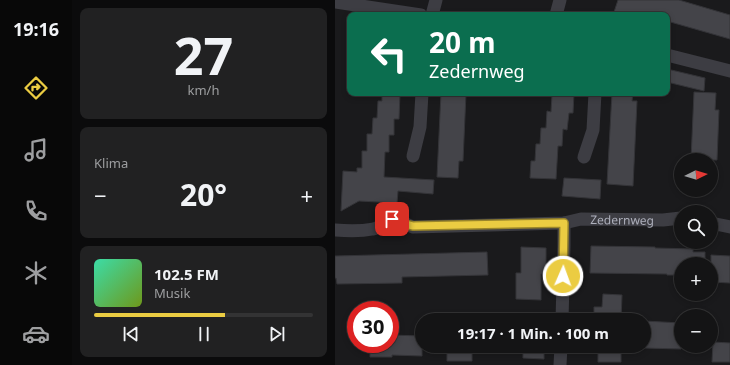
<!DOCTYPE html>
<html lang="de">
<head>
<meta charset="utf-8">
<style>
	:root { --surface:#141415; --page:#212122; --text:#f1f3f6; --muted:#9d9ea0; --line:#333334; --accent:#ebcc42 }
	body { margin:0; font-family:"Noto Sans",sans-serif; background:var(--page); color:var(--text); height:100vh; display:flex; flex-direction:column; font-size:15px; white-space:nowrap }
	* { box-sizing:border-box; margin:0 }
	p { font-size:13px; color:var(--muted) }
	.icon { flex:none; width:22px; height:22px; fill:none; stroke:currentColor; stroke-width:2; stroke-linecap:round; stroke-linejoin:round }
	.map { position:relative; flex:1; overflow:hidden }
	.panel { display:flex; flex-direction:column; gap:8px; padding:8px; background:#0b0b0c; width:263px }
	.panel>* { flex:none }
	.banner { position:absolute; left:12px; top:12px; width:323px; height:84px; border-radius:8px; box-shadow:0 2px 6px #0003,0 0 0 1px var(--line); background:#0b6e4f; color:#fff; overflow:hidden }
	.needle { width:26px; rotate:85deg }
	.fabs { position:absolute; left:339px; top:153px; display:grid; gap:8px }
	.fabs a { display:grid; place-items:center; width:44px; height:44px; border-radius:50%; background:var(--surface); box-shadow:0 2px 6px #0003,0 0 0 1px var(--line); font-size:20px }
	.speed { position:absolute; left:12px; top:301px; display:flex; gap:8px; font-size:20px; font-weight:700; text-align:center }
	.speed>* { display:grid; place-content:center; width:52px; height:52px; border-radius:50%; background:var(--surface); box-shadow:0 2px 6px #0003,0 0 0 1px var(--line); line-height:1 }
	.speed .limit { border:6px solid #d22; background:#fff; color:#111 }
	.pin { position:absolute; display:grid; place-items:center; width:34px; height:34px; color:#fff; margin:-17px; border-radius:8px; box-shadow:0 2px 6px #0006 }
	.me { position:absolute; width:44px; margin:-22px; rotate:2deg; stroke-linejoin:round; filter:drop-shadow(0 0 3px #0008) }
	.turn { display:flex; align-items:center; gap:14px; height:84px; padding:0 16px; font-size:18px }
	.turn .icon { width:52px; height:52px; stroke-width:2.5 }
	.turn b { display:block; font-size:28px; line-height:34px }
	.big { font-size:30px; font-weight:700; line-height:1.1 }
	.panel .card { flex:1; display:flex; flex-direction:column; justify-content:center; gap:6px; min-width:0; padding:0 14px; border-radius:8px; background:var(--page) }
	.panel .dial { align-items:center; gap:0 }
	.dial b { font-size:52px; line-height:1 }
	.song { display:flex; align-items:center; gap:12px }
	.cover { width:48px; height:48px; border-radius:6px; background:linear-gradient(135deg,hsl(160 70% 55%),hsl(80 70% 35%)) }
	.played { height:4px; border-radius:2px; background:linear-gradient(90deg,var(--accent) 60%,var(--line) 60%) }
	.keys { display:flex; justify-content:space-around; direction:ltr }
	.heat { display:flex; justify-content:space-between; align-items:center; font-size:22px; direction:ltr }
	.trip { position:absolute; left:80px; top:313px; width:236px; height:40px; border-radius:20px; background:var(--surface); box-shadow:0 2px 6px #0003,0 0 0 1px var(--line); font-weight:700; line-height:40px; text-align:center }
	main { display:flex; flex:1; min-height:0 }
	.tabs { display:flex; flex-direction:column; width:72px; justify-content:space-around; align-items:center; background:#080808; color:var(--muted) }
	.tabs .icon { width:28px; height:28px }
	.tabs .current { color:var(--accent) }
	.tabs b { font-size:18px; color:var(--text) }
	.map>svg:first-child { display:block }
	.building { fill:#444449; stroke:#343438 }
	.lines { fill:none; stroke-linecap:round; stroke-linejoin:round }
	.minor { stroke:#3d3d43; stroke-width:13 }
	.route-casing { stroke:#99852b; stroke-width:10 }
	.route { stroke:#ebcc42; stroke-width:7 }
	.labels { text-anchor:middle; dominant-baseline:central; stroke-width:4; stroke-linejoin:round; paint-order:stroke }
	.street-label { font-size:12px; fill:#adafbb; stroke:#151517 }
</style>
</head>
<body>
<main>
<nav class="tabs">
<b>19:16</b>
<svg class="icon current" aria-label="directions" viewBox="0 0 24 24"><path d="M12 3l9 9-9 9-9-9zM9 14v-3h6M13 9l2 2-2 2"/></svg>
<svg class="icon" aria-label="music" viewBox="0 0 24 24"><path d="M9 18V5l10-2v13"/><circle cx="6" cy="18" r="3"/><circle cx="16" cy="16" r="3"/></svg>
<svg class="icon" aria-label="phone" viewBox="0 0 24 24"><path d="M5 4h4l2 5-3 2q2 4 5 5l2-3 5 2v4C11 20 4 13 5 4z"/></svg>
<svg class="icon" aria-label="climate" viewBox="0 0 24 24"><path d="M12 3v18M4 7l16 10M4 17L20 7"/></svg>
<svg class="icon" aria-label="car" viewBox="0 0 24 24"><path d="M5 17H2v-5l4-1 3-4h7l3 4 3 1v5h-3M9 17h6M6 11h13"/><circle cx="7" cy="17" r="2"/><circle cx="17" cy="17" r="2"/></svg>
</nav>
<section class="panel">
<div class="card dial"><b>27</b><p>km/h</p></div>
<div class="card"><p>Klima</p>
<div class="heat"><a>−</a><b class="big">20°</b><a>+</a></div>
</div>
<div class="card">
<div class="song"><i class="cover"></i><div><b>102.5 FM</b><p>Musik</p></div></div>
<div class="played"></div>
<div class="keys"><svg class="icon" aria-label="previous" viewBox="0 0 24 24"><path d="M18 5L8 12l10 7zM5 5v14"/></svg><svg class="icon" aria-label="pause" viewBox="0 0 24 24"><path d="M8 5v14M16 5v14"/></svg><svg class="icon" aria-label="next" viewBox="0 0 24 24"><path d="M6 5l10 7-10 7zM19 5v14"/></svg></div>
</div>
</section>
<div class="map">
<svg width="395" height="365" viewBox="0 0 395 365">
	<rect width="100%" height="100%" fill="#1a1a1c"/>
	<path class="building" d="M283,0h61l51,15v24l-63,-18v-6h-54z
		M332,69l38,9 -1,13 -37,-9z
		M359,92l22,1 -1,17h4l-2,50h-26z
		M47,93h18l-1,26h-5v16h-5v17h-4l-1,25 50,3 -1,14 -35,-3 -1,12 -38,-2 -18,10 2,-40 14,1v-4h5v-17h5v-17h5l1,-16h4l1,-17h4z
		M106,93h25l-3,68h-4l-1,17 -21,-1z
		M221,93h18l-1,20h-4l-2,17 -4,-1 -1,17h-4l-2,33 -26,-1 1,-17h4l1,-17h4l1,-16h5l1,-17 4,1 1,-17h4z
		M277,93h21l-1,8h5l-4,85 -26,-2z
		M229,178l37,2 -1,19 -38,-3z
		M256,246l64,1v1l38,1v3h12v12h-24v11h-14v-1l-77,-1z
		M186,247l25,1v26h-5v26l-25,-1v-26h5z
		M152,252l1,23 -86,2v6l-65,1 -1,-6h-1v-22z
		M376,255l19,1v27l-19,-1z
		M268,294l19,1 -1,25h-27v-13h8z
		M309,321l37,2v26l-37,-1z
		M55,335l32,1v20l-30,-1v2h-22v-13h20z
		M378,342l17,1v19h-18z
		M112,346h25v15h-25z
		M188,346h21v13l-21,-1z
		M269,346h17v16h-23v-12h5z"/>
	<g class="lines">
		<g class="minor">
			<path d="M0,2l86,13"/>
			<path d="M97,15l4,-15"/>
			<path d="M221,15l4,-15"/>
			<path d="M332,55l63,16"/>
			<path d="M78,156l7,-29 2,-34"/>
			<path d="M249,157l9,-27 2,-37"/>
			<path d="M376,223l19,4"/>
			<path id="s1" d="M0,230c11,1 28,1 38,-1 8,-1 12,-9 20,-10 6,0 13,6 20,8l151,-4 17,-4 82,1 18,-2"/>
			<path d="M227,320l2,-74v-23"/>
			<path d="M225,365l1,-19"/>
		</g>
	</g>
	<g class="lines">
		<g class="route-casing">
			<path id="route" d="M57,219c8,1 13,6 21,7l151,-3 -1,53"/>
		</g>
		<use href="#route" class="route"/>
	</g>
	<g class="labels">
		<g class="street-label">
			<text stroke="none"><textPath href="#s1" startOffset="292">Zedernweg</textPath></text>
		</g>
	</g>
</svg>
<div class="fabs">
<a><svg class="needle" viewBox="-14 -14 28 28"><path d="M0-13l5 13h-10z" fill="#e53935"/><path d="M0 13l5-13h-10z" fill="#9d9ea0"/></svg></a>
<a><svg class="icon" aria-label="search" viewBox="0 0 24 24"><circle cx="10" cy="10" r="6"/><path d="M15 15l6 6"/></svg></a>
<a>+</a>
<a>−</a>
</div>
<div class="speed"><div class="limit">30</div></div>
<div class="pin" style="left:57px;top:219px;background:#d93025"><svg class="icon" aria-label="arrive" viewBox="0 0 24 24"><path d="M6 21V4h12l-3 4 3 4H6"/></svg></div>
<svg class="me" style="left:228px;top:276px" viewBox="-20 -20 40 40"><circle r="17" fill="#ebcc42" stroke="#fff" stroke-width="3"/><path d="M0-11L8 9 0 5-8 9z" fill="#fff"/></svg>
<div class="trip">19:17 · 1 Min. · 100 m</div>
<div class="banner">
<div class="turn"><svg class="icon" aria-label="left" viewBox="0 0 24 24"><path d="M17 20v-9H6M10 6l-5 5 5 5"/></svg><div><b>20 m</b>Zedernweg</div></div>
</div>
</div>
</main>
</body>
</html>
